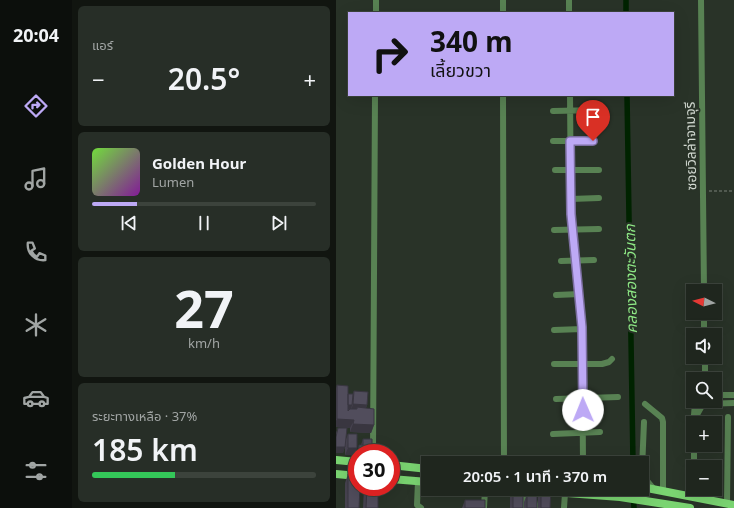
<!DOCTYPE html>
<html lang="th">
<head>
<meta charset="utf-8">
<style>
	:root { --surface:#1f261e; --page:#272e27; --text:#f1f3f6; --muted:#a1a5a4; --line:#3c433c; --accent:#bda9f5 }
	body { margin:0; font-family:"Noto Sans","Noto Sans Thai",sans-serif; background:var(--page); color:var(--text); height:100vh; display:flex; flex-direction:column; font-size:15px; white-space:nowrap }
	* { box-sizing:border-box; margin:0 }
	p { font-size:13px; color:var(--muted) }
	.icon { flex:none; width:22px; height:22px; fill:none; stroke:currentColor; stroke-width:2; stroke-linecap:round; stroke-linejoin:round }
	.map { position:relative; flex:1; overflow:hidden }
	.side { display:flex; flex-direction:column; gap:6px; padding:6px; background:#111510; width:264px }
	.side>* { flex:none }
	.hud { position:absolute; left:12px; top:12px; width:326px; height:84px; border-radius:0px; box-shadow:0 4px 16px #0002,0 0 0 1px var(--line); background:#bda9f5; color:#111; overflow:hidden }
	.needle { width:26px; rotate:276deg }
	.fabs { position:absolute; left:350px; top:284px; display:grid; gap:8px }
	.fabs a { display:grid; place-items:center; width:36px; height:36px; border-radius:0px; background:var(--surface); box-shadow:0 4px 16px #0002,0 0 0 1px var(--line); font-size:20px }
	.speed { position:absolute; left:12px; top:444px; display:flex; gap:8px; font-size:20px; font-weight:700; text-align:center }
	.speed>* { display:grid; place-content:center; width:52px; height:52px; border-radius:50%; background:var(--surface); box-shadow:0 4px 16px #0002,0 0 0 1px var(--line); line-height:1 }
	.speed .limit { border:6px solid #d22; background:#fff; color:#111 }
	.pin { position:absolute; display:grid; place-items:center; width:34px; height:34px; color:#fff; margin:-41px -17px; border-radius:50% 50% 50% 0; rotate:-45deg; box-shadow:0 0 4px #0007 }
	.pin .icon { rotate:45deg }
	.me { position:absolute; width:44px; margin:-22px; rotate:359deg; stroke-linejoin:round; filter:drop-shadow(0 0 3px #0008) }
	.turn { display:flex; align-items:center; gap:14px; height:84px; padding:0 16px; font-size:18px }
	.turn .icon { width:52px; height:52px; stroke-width:2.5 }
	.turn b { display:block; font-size:28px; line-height:34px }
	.big { font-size:30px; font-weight:600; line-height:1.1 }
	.side .card { flex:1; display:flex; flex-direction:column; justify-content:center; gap:6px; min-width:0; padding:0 14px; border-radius:6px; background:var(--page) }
	.side .dial { align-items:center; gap:0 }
	.dial b { font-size:52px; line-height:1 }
	.song { display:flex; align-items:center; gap:12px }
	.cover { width:48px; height:48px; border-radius:6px; background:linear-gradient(135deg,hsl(100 70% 55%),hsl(290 70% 35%)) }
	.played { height:4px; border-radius:2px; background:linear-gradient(90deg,var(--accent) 20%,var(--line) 20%) }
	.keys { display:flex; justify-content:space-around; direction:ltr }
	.heat { display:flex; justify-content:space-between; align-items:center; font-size:22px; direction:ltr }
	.charge { height:6px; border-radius:3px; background:linear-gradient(90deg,#34c759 37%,var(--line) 0) }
	.trip { position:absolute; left:85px; top:456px; width:228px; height:40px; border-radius:0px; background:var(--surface); box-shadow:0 4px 16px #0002,0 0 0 1px var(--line); font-weight:600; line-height:40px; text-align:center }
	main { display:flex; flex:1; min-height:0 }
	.tabs { display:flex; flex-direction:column; width:72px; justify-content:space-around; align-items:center; background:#0c0f0c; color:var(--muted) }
	.tabs .icon { width:28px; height:28px }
	.tabs .on { color:var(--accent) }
	.tabs b { font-size:18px; color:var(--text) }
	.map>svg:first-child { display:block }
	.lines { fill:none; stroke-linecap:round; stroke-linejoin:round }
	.canal { stroke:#002300; stroke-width:5.5 }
	.path { stroke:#7a8279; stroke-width:1; stroke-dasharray:3 2; stroke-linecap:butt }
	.minor { stroke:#588253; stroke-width:6 }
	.major { stroke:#7ad471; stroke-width:8 }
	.wall { fill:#46424f }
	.shaded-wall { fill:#393640 }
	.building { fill:#514d5c; stroke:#393640 }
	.route-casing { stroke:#7b6e9f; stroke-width:10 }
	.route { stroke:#bda9f5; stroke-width:7 }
	.labels { text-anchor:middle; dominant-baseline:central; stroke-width:4; stroke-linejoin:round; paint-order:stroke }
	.street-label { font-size:14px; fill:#d0d7cf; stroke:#293328 }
	.water-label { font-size:15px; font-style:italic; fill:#8ee885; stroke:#293328 }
</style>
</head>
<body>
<main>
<nav class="tabs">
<b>20:04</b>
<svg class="icon on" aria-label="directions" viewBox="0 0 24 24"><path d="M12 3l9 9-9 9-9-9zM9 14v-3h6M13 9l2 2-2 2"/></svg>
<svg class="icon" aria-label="music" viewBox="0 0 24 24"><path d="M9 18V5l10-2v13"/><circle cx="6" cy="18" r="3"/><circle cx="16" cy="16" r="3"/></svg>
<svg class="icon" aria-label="phone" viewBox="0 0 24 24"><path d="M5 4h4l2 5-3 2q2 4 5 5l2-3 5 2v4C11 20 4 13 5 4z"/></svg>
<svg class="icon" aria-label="climate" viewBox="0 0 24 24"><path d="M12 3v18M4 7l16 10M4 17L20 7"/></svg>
<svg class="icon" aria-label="car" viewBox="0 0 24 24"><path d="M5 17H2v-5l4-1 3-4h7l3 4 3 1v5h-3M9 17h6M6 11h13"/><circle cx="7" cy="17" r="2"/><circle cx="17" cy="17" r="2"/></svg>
<svg class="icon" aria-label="filters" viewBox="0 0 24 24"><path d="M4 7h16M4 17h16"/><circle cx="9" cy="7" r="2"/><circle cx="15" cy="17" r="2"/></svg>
</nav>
<section class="side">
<div class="card"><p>แอร์</p>
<div class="heat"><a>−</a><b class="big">20.5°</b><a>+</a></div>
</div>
<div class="card">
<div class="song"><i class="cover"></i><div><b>Golden Hour</b><p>Lumen</p></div></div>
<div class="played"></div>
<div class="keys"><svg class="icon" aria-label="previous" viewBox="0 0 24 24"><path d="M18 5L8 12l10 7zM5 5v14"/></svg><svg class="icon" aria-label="pause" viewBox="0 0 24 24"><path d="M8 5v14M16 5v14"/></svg><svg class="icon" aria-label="next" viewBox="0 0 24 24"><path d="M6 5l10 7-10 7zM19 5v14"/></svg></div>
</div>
<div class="card dial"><b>27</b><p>km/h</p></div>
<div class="card"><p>ระยะทางเหลือ · 37%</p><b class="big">185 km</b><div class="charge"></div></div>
</section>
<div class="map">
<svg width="398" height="508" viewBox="0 0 398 508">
	<rect width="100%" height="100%" fill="#293328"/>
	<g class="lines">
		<path class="canal" d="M290,0v13
			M291,95l6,368
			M297,489l1,19"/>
		<path class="path" d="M373,191h25"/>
		<path class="minor" d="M167,0v13
			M365,0l3,291
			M40,13v-13
			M233,13v-13
			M167,95l1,368
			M234,95l1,119 11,113 1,136
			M217,111l46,-1
			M217,141h40
			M219,170h44
			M235,199l28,-1
			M218,230l45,-1
			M225,261l33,-1
			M220,295l24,-1
			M368,313v22
			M218,330l28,-1
			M369,357v22
			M218,364h48l7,-2 3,-3
			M379,395h19
			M220,399l62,-2
			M309,404l17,14 1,4v68
			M358,415l1,-12 2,-2
			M358,420l9,-16 31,-1
			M217,434l47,-2
			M37,453l2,-358
			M358,467v-22
			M306,469l2,-47
			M306,475l11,13
			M82,481l-1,24 4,3
			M357,497v-8
			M391,503l1,-86
			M148,508l1,-19
			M185,508l1,-9 12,1 2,8
			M228,508l1,-15"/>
		<path class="major" d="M0,460l21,2
			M55,465l37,4
			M0,474l21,2
			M55,479l37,3
			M306,487l92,18
			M178,489l106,8 70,11"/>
	</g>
	<path class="wall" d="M1,385l11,9h5l1,-3 13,14 -1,3 8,17 -3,8 -21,-1v-4l-14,-1v-39z
		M2,428l8,11 2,-5 7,21h-10v-9l-2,7h-7v-20z
		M27,439l7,13h-4l-1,1h-7v-4l1,-4h2z
		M12,474l11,34h-14v-25z
		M28,487h14v21h-15z
		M176,489h11v19h-13v-13z
		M205,489l9,19h-12v-11z
		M191,494l10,14h-13v-6z
		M129,500l20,8h-23z"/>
	<path class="shaded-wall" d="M17,404l14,1 -3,7 -7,-5 -2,4h-4z
		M11,405h5l-1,5 -6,-1z
		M1,419l17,1 -4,8 -14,-1v-6z
		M17,424l21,1 -3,8 -21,-1z
		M0,447h9l-2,6h-7z
		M12,448h9l-2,7h-10z
		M30,448h6l-2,4h-4l-1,1h-7l1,-2z"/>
	<path class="building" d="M1,385l11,1v25l2,-2h7v-2l17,2v16l-21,-1 1,-4 -17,-1z
		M18,391l14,1 -1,13 -14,-1z
		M12,394h5l-1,11h-4z
		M2,428h9l-2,19h-9v-10z
		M12,434h9v14h-9z
		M27,439h9v9h-6v3h-7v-6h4z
		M12,474h9v13h3l-1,21h-11z
		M31,487h11v21h-12z
		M177,489h10v19h-10z
		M205,489h10l-1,19h-9z
		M191,494h10v14h-10z
		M129,500h20v8h-20z"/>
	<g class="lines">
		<g class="route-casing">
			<path id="route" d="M247,410l-1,-83 -11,-113 -1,-73h23"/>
		</g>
		<use href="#route" class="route"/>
	</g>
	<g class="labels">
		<g class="street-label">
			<text transform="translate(354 146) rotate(-91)">ซอยวิลล่าจามจุรี</text>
		</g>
		<g class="water-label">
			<text transform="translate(294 279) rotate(-91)">คลองสองตะวันตก</text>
		</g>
	</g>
</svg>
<div class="fabs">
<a><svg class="needle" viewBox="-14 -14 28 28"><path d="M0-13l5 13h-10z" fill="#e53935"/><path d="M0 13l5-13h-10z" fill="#a1a5a4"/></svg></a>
<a><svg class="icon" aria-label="sound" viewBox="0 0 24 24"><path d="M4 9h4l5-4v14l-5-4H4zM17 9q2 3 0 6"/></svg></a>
<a><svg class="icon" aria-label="search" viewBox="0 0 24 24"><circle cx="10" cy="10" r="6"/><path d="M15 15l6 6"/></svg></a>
<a>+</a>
<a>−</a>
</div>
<div class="speed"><div class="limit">30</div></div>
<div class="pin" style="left:257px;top:141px;background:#d93025"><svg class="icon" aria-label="arrive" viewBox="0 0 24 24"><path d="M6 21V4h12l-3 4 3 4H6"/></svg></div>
<svg class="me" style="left:247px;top:410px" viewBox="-20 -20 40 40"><circle r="19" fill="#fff"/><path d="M0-13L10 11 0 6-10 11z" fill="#bda9f5"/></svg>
<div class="trip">20:05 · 1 นาที · 370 m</div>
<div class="hud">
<div class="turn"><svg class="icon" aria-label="right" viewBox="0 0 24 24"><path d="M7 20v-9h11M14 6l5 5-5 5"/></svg><div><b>340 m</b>เลี้ยวขวา</div></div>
</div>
</div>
</main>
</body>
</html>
